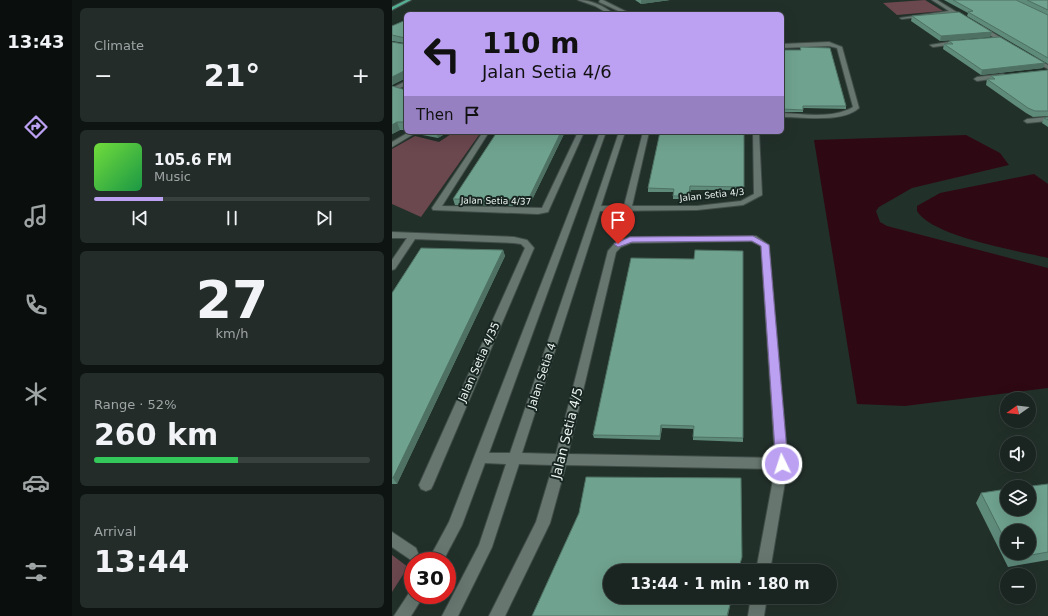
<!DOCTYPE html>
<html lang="en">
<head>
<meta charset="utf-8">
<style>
	:root { --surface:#1a2420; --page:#232c29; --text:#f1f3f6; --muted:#9fa4a5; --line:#38413e; --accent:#bca0f2 }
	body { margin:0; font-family:"DejaVu Sans",sans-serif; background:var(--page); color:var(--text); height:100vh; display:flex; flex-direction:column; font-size:15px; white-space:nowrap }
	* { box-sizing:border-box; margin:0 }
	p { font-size:13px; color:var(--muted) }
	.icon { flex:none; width:22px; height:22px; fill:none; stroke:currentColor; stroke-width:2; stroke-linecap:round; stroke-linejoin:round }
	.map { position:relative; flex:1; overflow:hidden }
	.sheet { display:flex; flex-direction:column; gap:8px; padding:8px; background:#0e1412; width:320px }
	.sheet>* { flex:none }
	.top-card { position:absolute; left:12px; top:12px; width:380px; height:122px; border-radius:6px; box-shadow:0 4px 16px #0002,0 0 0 1px var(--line); background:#bca0f2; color:#111; overflow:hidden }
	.needle { width:26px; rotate:256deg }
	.tools { position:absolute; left:608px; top:392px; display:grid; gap:8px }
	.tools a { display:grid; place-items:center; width:36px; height:36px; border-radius:50%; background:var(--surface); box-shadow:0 4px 16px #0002,0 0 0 1px var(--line); font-size:20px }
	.speed { position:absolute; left:12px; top:552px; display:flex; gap:8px; font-size:20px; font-weight:700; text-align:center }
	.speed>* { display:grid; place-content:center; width:52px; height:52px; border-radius:50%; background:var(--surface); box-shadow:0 4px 16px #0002,0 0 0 1px var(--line); line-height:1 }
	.speed .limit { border:6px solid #d22; background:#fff; color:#111 }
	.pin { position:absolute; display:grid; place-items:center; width:34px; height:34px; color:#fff; margin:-41px -17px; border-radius:50% 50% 50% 0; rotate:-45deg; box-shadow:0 0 4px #0007 }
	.pin .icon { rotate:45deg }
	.me { position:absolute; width:44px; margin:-22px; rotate:356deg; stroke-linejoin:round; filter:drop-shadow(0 0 3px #0008) }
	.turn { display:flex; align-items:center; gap:14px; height:84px; padding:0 12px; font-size:18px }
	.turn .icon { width:52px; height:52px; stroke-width:2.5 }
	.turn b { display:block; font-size:28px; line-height:34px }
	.then { display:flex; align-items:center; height:38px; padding:0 12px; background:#0003; gap:8px; font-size:15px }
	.big { font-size:30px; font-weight:600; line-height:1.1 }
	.sheet .tile { flex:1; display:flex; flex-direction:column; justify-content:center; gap:6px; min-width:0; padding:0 14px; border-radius:6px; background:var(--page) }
	.sheet .dial { align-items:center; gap:0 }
	.dial b { font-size:52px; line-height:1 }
	.song { display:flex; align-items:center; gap:12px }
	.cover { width:48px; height:48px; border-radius:6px; background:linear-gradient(135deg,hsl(100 70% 55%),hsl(140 70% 35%)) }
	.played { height:4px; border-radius:2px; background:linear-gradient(90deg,var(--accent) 25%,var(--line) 25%) }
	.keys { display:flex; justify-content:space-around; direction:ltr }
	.heat { display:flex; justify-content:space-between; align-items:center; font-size:22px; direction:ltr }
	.charge { height:6px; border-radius:3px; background:linear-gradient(90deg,#34c759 52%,var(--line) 0) }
	.trip { position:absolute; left:211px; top:564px; width:234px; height:40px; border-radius:20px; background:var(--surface); box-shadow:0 4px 16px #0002,0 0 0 1px var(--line); font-weight:600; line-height:40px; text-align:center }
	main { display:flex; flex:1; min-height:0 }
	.dock { display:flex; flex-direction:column; width:72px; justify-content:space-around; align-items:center; background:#0a0e0d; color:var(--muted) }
	.dock .icon { width:28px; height:28px }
	.dock .on { color:var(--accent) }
	.dock b { font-size:18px; color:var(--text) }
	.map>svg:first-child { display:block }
	.green { fill:#6b474e }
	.water { fill:#2e0914 }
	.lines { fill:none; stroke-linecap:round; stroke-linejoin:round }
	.minor-casing { stroke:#414d48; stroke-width:2 }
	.major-casing { stroke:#414d48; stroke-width:2 }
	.minor { fill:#677770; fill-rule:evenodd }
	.major { fill:#53b093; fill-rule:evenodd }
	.wall { fill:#5f8b7b; fill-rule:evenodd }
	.shaded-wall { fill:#4e7164 }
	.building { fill:#6fa28f; stroke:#4e7164 }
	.route { fill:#bca0f2; stroke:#7a689d }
	.labels { text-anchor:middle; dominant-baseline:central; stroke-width:4; stroke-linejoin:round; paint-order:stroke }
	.far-street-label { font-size:9px; fill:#ecf5f1; stroke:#182621 }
	.street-label { font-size:11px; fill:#ecf5f1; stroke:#182621 }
	.near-street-label { font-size:13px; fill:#ecf5f1; stroke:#182621 }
</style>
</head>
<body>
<main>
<nav class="dock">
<b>13:43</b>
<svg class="icon on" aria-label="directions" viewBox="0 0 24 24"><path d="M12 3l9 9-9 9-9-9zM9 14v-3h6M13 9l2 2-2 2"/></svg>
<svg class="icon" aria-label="music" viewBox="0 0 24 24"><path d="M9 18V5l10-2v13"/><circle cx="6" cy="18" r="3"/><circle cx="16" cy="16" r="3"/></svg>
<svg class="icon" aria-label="phone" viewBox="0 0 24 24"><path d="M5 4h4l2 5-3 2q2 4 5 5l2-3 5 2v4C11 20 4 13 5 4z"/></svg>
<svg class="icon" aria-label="climate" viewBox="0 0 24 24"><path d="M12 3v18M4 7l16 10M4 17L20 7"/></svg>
<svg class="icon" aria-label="car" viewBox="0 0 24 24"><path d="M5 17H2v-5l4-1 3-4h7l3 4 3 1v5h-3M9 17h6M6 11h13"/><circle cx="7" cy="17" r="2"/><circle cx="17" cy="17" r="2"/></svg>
<svg class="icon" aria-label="filters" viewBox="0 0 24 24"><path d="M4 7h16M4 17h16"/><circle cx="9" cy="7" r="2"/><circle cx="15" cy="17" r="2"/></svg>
</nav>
<section class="sheet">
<div class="tile"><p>Climate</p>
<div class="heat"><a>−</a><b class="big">21°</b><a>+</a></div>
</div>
<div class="tile">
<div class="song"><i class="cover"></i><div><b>105.6 FM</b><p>Music</p></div></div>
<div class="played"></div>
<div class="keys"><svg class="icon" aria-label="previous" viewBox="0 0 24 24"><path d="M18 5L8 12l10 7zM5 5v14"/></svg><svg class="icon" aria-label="pause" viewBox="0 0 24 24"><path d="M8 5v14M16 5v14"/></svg><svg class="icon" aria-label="next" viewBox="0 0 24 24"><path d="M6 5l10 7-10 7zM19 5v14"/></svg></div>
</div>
<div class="tile dial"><b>27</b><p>km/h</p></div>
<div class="tile"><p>Range · 52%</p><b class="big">260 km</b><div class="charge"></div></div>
<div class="tile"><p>Arrival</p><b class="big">13:44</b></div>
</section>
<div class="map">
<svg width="656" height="616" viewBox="0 0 656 616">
	<rect width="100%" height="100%" fill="#22302a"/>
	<path class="green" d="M533,0l18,11 -46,4 -14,-12z
		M62,132h27l-60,85 -29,-13v-55l23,-13 24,6z
		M0,555l16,12 -16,25z"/>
	<path class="water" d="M574,135l34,18 9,12 -97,23 -33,19 -3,4 4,11 7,4 161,42v120l-143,18 -48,-2 -43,-264z
		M642,174l14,10v74c-30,-7 -117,-22 -131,-47v-5l23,-13z"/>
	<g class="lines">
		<g class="minor-casing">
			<path id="minor" d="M186,0c13,0 26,6 36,14h-5l-14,-8z
				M208,0h3l28,14h-6l-26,-12z
				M540,0h5l31,19 -4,1 -11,-7 -51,6 -2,-1 49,-7z
				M586,26h4l29,18 -5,1 -28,-17z
				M569,40l3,2 -1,1 -30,4 -3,-2z
				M437,42l13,5 17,61c-16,15 -56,9 -77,9v-4c22,1 51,6 71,-6l-16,-59 -8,-2 -47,2v-4z
				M642,57l14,8v4l-16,-9 -1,-1z
				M611,74l2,1v2l-28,4 -3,-2 3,-2z
				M14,81v4l-14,7v-4z
				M656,117v4l-21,2 -3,-2 3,-2z
				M17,132h8l-25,15v-5z
				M91,132h6l-47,74 100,2 36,-76h6l-36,80 -10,2 -105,-4 -1,-2z
				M208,132h6l-117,321h21l109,-321h6l-24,74h23l19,-74h6l-17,74h65l44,-5 13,-7 -1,-62h6l3,63 -19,10 -46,5 -97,1 -78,242 34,1 52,-203 7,-8 15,-6 126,-1 13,9 19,219 -18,107h-14l19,-102 -209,-4 -16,58 -45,93h-16l47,-94 17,-57 -34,-1 -27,83 -34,69h-16l37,-71 27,-81 -21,-1 -23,62 -19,36h-15l21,-39zM359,241l10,5 14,212 -207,-4 48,-202 5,-5 10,-4z
				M0,232l122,5 13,3 7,8 -101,237 -2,4 -5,2 -5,-2 -2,-4 106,-237 -4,-4 -7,-1 -99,-4 -20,30 -3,1v-10l15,-22h-15z
				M0,532l24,16 2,5 -2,5 -5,2 -19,-13z
				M21,589v6h11l-13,21h-17l17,-26z
				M359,597h16l-3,19h-16z"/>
		</g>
		<g class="major-casing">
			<path id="major" d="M14,0h5l-19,10v-3z"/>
		</g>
		<use href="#minor" class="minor"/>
		<use href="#major" class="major"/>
	</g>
	<path class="wall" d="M243,0h35l-29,4z
		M552,0h104v64l-81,-48 1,-3z
		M520,16l78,21 -50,4 -29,-20z
		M14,20v58l-14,7v-43l12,2v-1l-12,-2v-15z
		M557,41l96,22 -2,5 -62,7 -38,-26 1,-5h4z
		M408,47l46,59v3l-43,-1v4h-21v-62h18z
		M656,70v46l-15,1 -7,-4 -40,-28 1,-6h3l1,-3z
		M14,90v40h-6l-8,4z
		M656,117v10l-6,-4 2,-5z
		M25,132h31l-10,6 -21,-4z
		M173,132l-36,74 -74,-1 -2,-6z
		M352,132v58h-53l-2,9h-16v-7h-25v-4z
		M111,250l2,6 -108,228h-5v-191z
		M351,251v191l-50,-2v-11l-31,-1 -2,12 -66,-2 -1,-3 101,-176z
		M656,484v76l-40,7 -32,-64 5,-10zM615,531l22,22h-22z"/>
	<path class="shaded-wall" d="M249,0h29l-29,4z
		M600,32l-2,5 -50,4 1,-5z
		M653,63l-2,5 -62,7 1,-5z
		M14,70v8l-14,7v-8z
		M5,122l3,8 -8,4v-9z
		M44,132h12l-10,6z
		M169,132h4l-36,74 -1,-6z
		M111,250l2,6 -108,228 -4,-6z
		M269,425l1,3 -2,12v-4z
		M340,597l-4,19h-1z"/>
	<path class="building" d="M561,0h63l32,15v43l-80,-46 5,-1z
		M635,0h21v10z
		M567,12l33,20 -51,4 -29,-20z
		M14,20v50l-14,7v-35l12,2 1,-2v-4l-13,-3v-9z
		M608,37l45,26 -63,7 -38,-26h9l-4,-3z
		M408,47l30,1 16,58h-43v4l-21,-1v-59h19z
		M656,70v41h-13l-7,-3 -41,-29h8l-4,-3z
		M0,86l14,4v32h-9l-5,3z
		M656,117v3l-4,-2z
		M105,132h64l-33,68 -75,-1z
		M268,132h84v55l-54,-1 -1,10h-16l1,-7 -26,-1z
		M29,248l82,2 -110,228h-1v-185z
		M303,250l48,1v187l-50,-1 1,-11 -33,-1 -1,11 -67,-1 38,-177 63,1z
		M194,477l155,1 1,79 -4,14h-128v26h122l-5,19h-195l47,-103z
		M656,484v68l-34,6 -2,-5h17v-22h-22v13l-26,-51 26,-4v20h22v-22h-5z"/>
	<path class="route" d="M361,236l16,9 19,219 -2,4 -4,1 -4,-1 -2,-4 -15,-218 -9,-5 -120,1 -14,5 -4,-3 16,-7z"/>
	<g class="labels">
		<g class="far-street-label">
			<text transform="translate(320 195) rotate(-6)">Jalan Setia 4/3</text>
			<text transform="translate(104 201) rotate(1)">Jalan Setia 4/37</text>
		</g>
		<g class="street-label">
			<text transform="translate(87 362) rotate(-66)">Jalan Setia 4/35</text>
			<text transform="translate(150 376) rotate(-72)">Jalan Setia 4</text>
		</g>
		<g class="near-street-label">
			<text transform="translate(175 433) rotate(-76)">Jalan Setia 4/5</text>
		</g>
	</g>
</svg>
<div class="tools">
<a><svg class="needle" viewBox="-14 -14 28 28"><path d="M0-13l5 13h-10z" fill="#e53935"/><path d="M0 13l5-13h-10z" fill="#9fa4a5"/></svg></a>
<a><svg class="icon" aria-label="sound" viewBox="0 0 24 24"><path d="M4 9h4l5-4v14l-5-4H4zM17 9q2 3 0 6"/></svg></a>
<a><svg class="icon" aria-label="layers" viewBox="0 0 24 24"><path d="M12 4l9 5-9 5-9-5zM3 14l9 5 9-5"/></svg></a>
<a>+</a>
<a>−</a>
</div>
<div class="speed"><div class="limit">30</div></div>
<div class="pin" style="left:226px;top:244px;background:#d93025"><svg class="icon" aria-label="arrive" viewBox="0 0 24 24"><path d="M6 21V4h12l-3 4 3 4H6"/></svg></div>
<svg class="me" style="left:390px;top:464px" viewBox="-20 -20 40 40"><circle r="17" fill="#bca0f2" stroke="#fff" stroke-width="3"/><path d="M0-11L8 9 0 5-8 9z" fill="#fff"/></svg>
<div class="trip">13:44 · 1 min · 180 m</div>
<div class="top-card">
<div class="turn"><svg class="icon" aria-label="left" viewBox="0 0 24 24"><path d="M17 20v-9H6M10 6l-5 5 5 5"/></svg><div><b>110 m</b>Jalan Setia 4/6</div></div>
<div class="then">Then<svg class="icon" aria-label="arrive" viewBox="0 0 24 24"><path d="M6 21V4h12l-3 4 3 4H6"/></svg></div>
</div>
</div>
</main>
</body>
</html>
